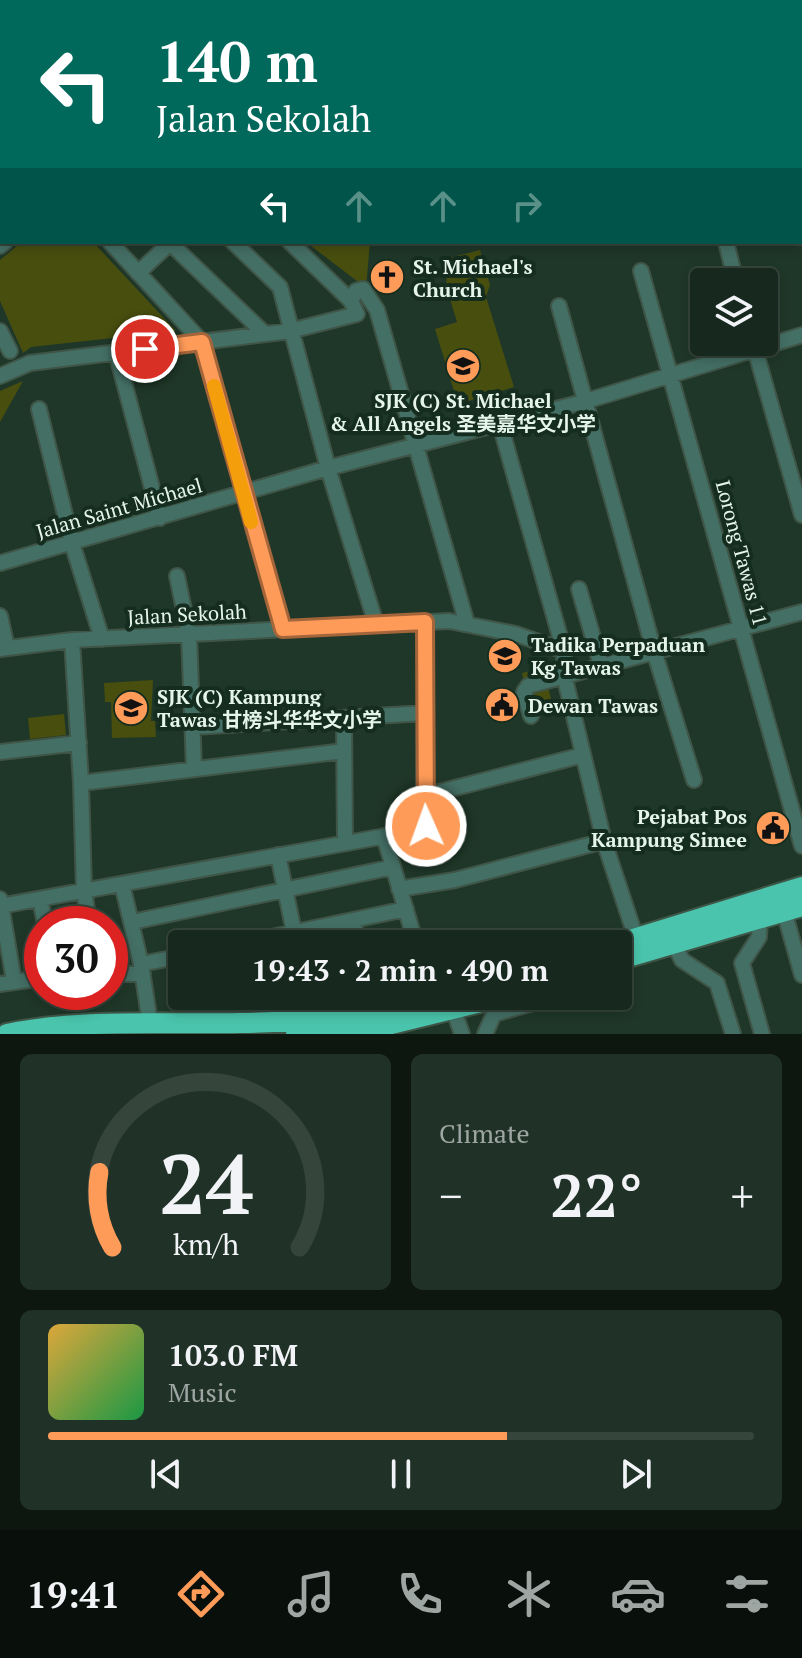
<!DOCTYPE html>
<html lang="en">
<head>
<meta charset="utf-8">
<style>
	:root { --surface:#17291e; --page:#203127; --text:#f1f3f6; --muted:#9ea6a4; --line:#36453c; --accent:#fe9b59 }
	body { margin:0; font-family:"PT Serif","Noto Sans SC",serif; background:var(--page); color:var(--text); height:100vh; display:flex; flex-direction:column; font-size:30px; white-space:nowrap }
	* { box-sizing:border-box; margin:0 }
	p { font-size:26px; color:var(--muted) }
	.icon { flex:none; width:44px; height:44px; fill:none; stroke:currentColor; stroke-width:2; stroke-linecap:round; stroke-linejoin:round }
	.map { position:relative; height:1034px; overflow:hidden }
	.panel { display:flex; flex-direction:column; gap:20px; padding:20px; background:#0d1710; flex:1 }
	.panel>* { flex:none }
	.hud { position:absolute; left:0px; top:0px; width:802px; height:244px; box-shadow:0 4px 12px #0003,0 0 0 2px var(--line); background:#00695c; color:#fff; overflow:hidden }
	.fabs { position:absolute; left:690px; top:268px; display:grid; gap:16px }
	.fabs a { display:grid; place-items:center; width:88px; height:88px; border-radius:8px; background:var(--surface); box-shadow:0 4px 12px #0003,0 0 0 2px var(--line); font-size:40px }
	.speed { position:absolute; left:24px; top:906px; display:flex; gap:16px; font-size:40px; font-weight:700; text-align:center }
	.speed>* { display:grid; place-content:center; width:104px; height:104px; border-radius:50%; background:var(--surface); box-shadow:0 4px 12px #0003,0 0 0 2px var(--line); line-height:1 }
	.speed .limit { border:12px solid #d22; background:#fff; color:#111 }
	.pin { position:absolute; display:grid; place-items:center; width:68px; height:68px; color:#fff; margin:-34px; border:4px solid #fff; border-radius:50%; box-shadow:0 2px 8px #0007 }
	.me { position:absolute; width:88px; margin:-44px; rotate:358deg; stroke-linejoin:round; filter:drop-shadow(0 0 6px #0008) }
	.turn { display:flex; align-items:center; gap:28px; height:168px; padding:0 24px; font-size:36px }
	.turn .icon { width:104px; height:104px; stroke-width:2.5 }
	.turn b { display:block; font-size:56px; line-height:68px }
	.lanes { display:flex; align-items:center; height:76px; padding:0 24px; background:#0003; justify-content:center; gap:40px; direction:ltr }
	.lanes .off { opacity:.35 }
	.big { font-size:60px; font-weight:700; line-height:1.1 }
	.panel .widget { flex:1; display:flex; flex-direction:column; justify-content:center; gap:12px; min-width:0; padding:0 28px; border-radius:12px; background:var(--page) }
	.panel .dial { align-items:center; gap:0 }
	.dial svg { height:208px; overflow:visible; fill:none; stroke:var(--line); stroke-width:7; stroke-linecap:round; text-anchor:middle }
	.dial text { fill:var(--text); stroke:none }
	.song { display:flex; align-items:center; gap:24px }
	.cover { width:96px; height:96px; border-radius:12px; background:linear-gradient(135deg,hsl(40 70% 55%),hsl(140 70% 35%)) }
	.played { height:8px; border-radius:4px; background:linear-gradient(90deg,var(--accent) 65%,var(--line) 65%) }
	.keys { display:flex; justify-content:space-around; direction:ltr }
	.heat { display:flex; justify-content:space-between; align-items:center; font-size:44px; direction:ltr }
	.panel .tiles { flex:1; display:grid; gap:20px; grid-template-columns:1fr 1fr }
	.widget:last-child { grid-column:span 2 }
	.trip { position:absolute; left:168px; top:930px; width:464px; height:80px; border-radius:8px; background:var(--surface); box-shadow:0 4px 12px #0003,0 0 0 2px var(--line); font-weight:700; line-height:80px; text-align:center }
	.dock { display:flex; height:128px; justify-content:space-around; align-items:center; background:#09100c; color:var(--muted) }
	.dock .icon { width:56px; height:56px }
	.dock .active { color:var(--accent) }
	.dock b { font-size:36px; color:var(--text) }
	.map>svg:first-child { display:block }
	.green { fill:#484e0e }
	.lines { fill:none; stroke-linecap:round; stroke-linejoin:round }
	.minor-casing { stroke:#3f5547; stroke-width:18 }
	.highway-casing { stroke:#3f5547; stroke-width:24 }
	.minor { stroke:#446f65; stroke-width:14 }
	.highway { stroke:#4ac4ac; stroke-width:20 }
	.route-casing { stroke:#a5653a; stroke-width:20 }
	.route { stroke:#fe9b59; stroke-width:14 }
	.slow { stroke:#f59e0b; stroke-width:14 }
	.labels { text-anchor:middle; dominant-baseline:central; stroke-width:8; stroke-linejoin:round; paint-order:stroke }
	.poi-label { font-size:20px; font-weight:bold; fill:#e6f5eb; stroke:#152d1f; text-anchor:start }
	.street-label { font-size:20px; fill:#e6f5eb; stroke:#152d1f }
</style>
</head>
<body>
<div class="map">
<svg width="802" height="1034" viewBox="0 0 802 1034">
	<rect width="100%" height="100%" fill="#1f3728"/>
	<path class="green" d="M291,0h139l3,2h-143z
		M22,242h71l83,89 -145,16 -8,6 -23,-52v-41z
		M306,242h64l-4,46z
		M480,250l10,35 -4,12 28,90 -56,17 -23,-75 22,-7 -11,-36 3,-28z
		M23,381l-23,41v-31z
		M544,668l8,36 -22,5 -8,-36z
		M153,680l-2,41h4l1,16 -44,1 -1,-36h-6l-1,-19z
		M64,714l2,21 -36,4 -2,-21z"/>
	<g class="lines">
		<g class="minor-casing">
			<path id="minor" d="M454,0l3,2
				M604,0l3,2
				M681,0l3,2
				M759,0l3,2
				M422,2l1,-2
				M508,2l1,-2
				M780,2l1,-2
				M0,23h2
				M800,77l2,-6
				M800,119l2,1
				M0,133l2,-1
				M0,187l2,-2
				M110,242l92,100 81,287
				M169,242l96,92
				M233,242l47,45 48,181 48,156
				M290,242l61,59
				M726,242l10,40
				M0,246l5,-4
				M641,271l161,575
				M138,273l32,-30
				M559,306l95,345 40,129
				M0,331l10,20
				M753,342l49,173
				M116,352l44,166
				M0,376l30,-13 260,-32 67,-17 -6,-13 5,-10 7,-2 14,21 90,314
				M39,409l33,134 30,96
				M500,424l64,227v24l40,166 32,97
				M0,563l328,-95 255,-66 219,-67
				M177,576l12,58 5,134
				M579,589l22,76
				M0,616l7,32
				M72,640l9,143 3,107 5,34
				M0,649l72,-9 377,-19 67,13 48,17
				M531,716l-7,-24 4,-6 274,-74
				M344,718l1,125
				M193,727l232,-14
				M0,752l79,-9
				M81,783l263,-32
				M424,796l159,-41
				M384,836l32,108
				M278,855l16,77
				M122,884l19,80 9,59
				M399,889l56,-9 149,-39
				M0,899l14,82
				M40,899l5,25
				M0,906l424,-77 1,-207
				M784,911l18,64
				M760,918l-1,19 -17,26 20,71
				M353,920l5,24
				M132,922l261,-55
				M673,942l9,18 35,23 16,51
				M238,944l168,-35
				M141,964l41,-8
				M110,974h33
				M0,984l42,-6
				M307,996l1,24
				M353,996l6,19
				M445,1005l9,6 8,23
				M485,1034l9,-20 64,-18"/>
		</g>
		<g class="highway-casing">
			<path id="highway" d="M617,944l185,-57
				M618,960l184,-54
				M7,1034c76,-16 156,-9 233,-11 69,-1 136,-8 201,-27
				M296,1034l71,-4 138,-34"/>
		</g>
		<use href="#minor" class="minor"/>
		<use href="#highway" class="highway"/>
	</g>
	<g class="lines">
		<g class="route-casing">
			<path id="route" d="M145,349l57,-7 81,287 142,-7 1,204"/>
		</g>
		<use href="#route" class="route"/>
		<path class="slow" d="M214,386l37,136"/>
	</g>
	<defs>
		<g id="church-disc" transform="scale(1.8)"><circle r="9.5" fill="#fe9b59" stroke="#152d1f"/><path d="M-1.2-6h2.4v3.5h3.3v2.4h-3.3V6h-2.4V-.1h-3.3v-2.4h3.3Z" fill="#111"/></g>
		<g id="school-disc" transform="scale(1.8)"><circle r="9.5" fill="#fe9b59" stroke="#152d1f"/><path d="M0-5L7-2L0 1L-7-2ZM-4 1L0 2.5L4 1V4Q0 6-4 4Z" fill="#111"/></g>
		<g id="civic-disc" transform="scale(1.8)"><circle r="9.5" fill="#fe9b59" stroke="#152d1f"/><path d="M-.6-6.5H3V-4.5H.6V-3L4-1V1h2V6H-6V1h2V-1L-.6-3ZM-1.2 2.5V6h2.4V2.5Z" fill="#111"/></g>
	</defs>
	<g fill-rule="evenodd">
		<use href="#church-disc" x="387" y="277"/>
		<use href="#school-disc" x="463" y="366"/>
		<use href="#school-disc" x="505" y="656"/>
		<use href="#civic-disc" x="502" y="705"/>
		<use href="#school-disc" x="131" y="708"/>
		<use href="#civic-disc" x="773" y="828"/>
	</g>
	<g class="labels">
		<g class="poi-label">
			<text x="413" y="266">St. Michael's<tspan x="413" dy="23">Church</tspan></text>
			<text x="463" y="400" text-anchor="middle">SJK (C) St. Michael<tspan x="463" dy="23">&amp; All Angels 圣美嘉华文小学</tspan></text>
			<text x="531" y="644">Tadika Perpaduan<tspan x="531" dy="23">Kg Tawas</tspan></text>
			<text x="157" y="696">SJK (C) Kampung<tspan x="157" dy="23">Tawas 甘榜斗华华文小学</tspan></text>
			<text x="528" y="705">Dewan Tawas</text>
			<text x="747" y="816" text-anchor="end">Pejabat Pos<tspan x="747" dy="23">Kampung Simee</tspan></text>
		</g>
		<g class="street-label">
			<text transform="translate(119 508) rotate(-16)">Jalan Saint Michael</text>
			<text transform="translate(742 553) rotate(75)">Lorong Tawas 11</text>
			<text transform="translate(187 614) rotate(-3)">Jalan Sekolah</text>
		</g>
	</g>
</svg>
<div class="fabs">
<a><svg class="icon" aria-label="layers" viewBox="0 0 24 24"><path d="M12 4l9 5-9 5-9-5zM3 14l9 5 9-5"/></svg></a>
</div>
<div class="speed"><div class="limit">30</div></div>
<div class="pin" style="left:145px;top:349px;background:#d93025"><svg class="icon" aria-label="arrive" viewBox="0 0 24 24"><path d="M6 21V4h12l-3 4 3 4H6"/></svg></div>
<svg class="me" style="left:426px;top:826px" viewBox="-20 -20 40 40"><circle r="17" fill="#fe9b59" stroke="#fff" stroke-width="3"/><path d="M0-11L8 9 0 5-8 9z" fill="#fff"/></svg>
<div class="trip">19:43 · 2 min · 490 m</div>
<div class="hud">
<div class="turn"><svg class="icon" aria-label="left" viewBox="0 0 24 24"><path d="M17 20v-9H6M10 6l-5 5 5 5"/></svg><div><b>140 m</b>Jalan Sekolah</div></div>
<div class="lanes"><svg class="icon" aria-label="left" viewBox="0 0 24 24"><path d="M17 20v-9H6M10 6l-5 5 5 5"/></svg><svg class="icon off" aria-label="ahead" viewBox="0 0 24 24"><path d="M12 20V5M6 11l6-6 6 6"/></svg><svg class="icon off" aria-label="ahead" viewBox="0 0 24 24"><path d="M12 20V5M6 11l6-6 6 6"/></svg><svg class="icon off" aria-label="right" viewBox="0 0 24 24"><path d="M7 20v-9h11M14 6l5 5-5 5"/></svg></div>
</div>
</div>
<section class="panel">
<div class="tiles">
<div class="widget dial"><svg viewBox="0 0 100 80">
<path d="M14 69A42 42 0 1 1 86 69"/>
<path d="M14 69A42 42 0 0 1 9 40" stroke="#fe9b59"/>
<text x="50" y="56" font-size="32" font-weight="700">24</text>
<text x="50" y="72" font-size="11">km/h</text>
</svg></div>
<div class="widget"><p>Climate</p>
<div class="heat"><a>−</a><b class="big">22°</b><a>+</a></div>
</div>
<div class="widget">
<div class="song"><i class="cover"></i><div><b>103.0 FM</b><p>Music</p></div></div>
<div class="played"></div>
<div class="keys"><svg class="icon" aria-label="previous" viewBox="0 0 24 24"><path d="M18 5L8 12l10 7zM5 5v14"/></svg><svg class="icon" aria-label="pause" viewBox="0 0 24 24"><path d="M8 5v14M16 5v14"/></svg><svg class="icon" aria-label="next" viewBox="0 0 24 24"><path d="M6 5l10 7-10 7zM19 5v14"/></svg></div>
</div>
</div>
</section>
<nav class="dock">
<b>19:41</b>
<svg class="icon active" aria-label="directions" viewBox="0 0 24 24"><path d="M12 3l9 9-9 9-9-9zM9 14v-3h6M13 9l2 2-2 2"/></svg>
<svg class="icon" aria-label="music" viewBox="0 0 24 24"><path d="M9 18V5l10-2v13"/><circle cx="6" cy="18" r="3"/><circle cx="16" cy="16" r="3"/></svg>
<svg class="icon" aria-label="phone" viewBox="0 0 24 24"><path d="M5 4h4l2 5-3 2q2 4 5 5l2-3 5 2v4C11 20 4 13 5 4z"/></svg>
<svg class="icon" aria-label="climate" viewBox="0 0 24 24"><path d="M12 3v18M4 7l16 10M4 17L20 7"/></svg>
<svg class="icon" aria-label="car" viewBox="0 0 24 24"><path d="M5 17H2v-5l4-1 3-4h7l3 4 3 1v5h-3M9 17h6M6 11h13"/><circle cx="7" cy="17" r="2"/><circle cx="17" cy="17" r="2"/></svg>
<svg class="icon" aria-label="filters" viewBox="0 0 24 24"><path d="M4 7h16M4 17h16"/><circle cx="9" cy="7" r="2"/><circle cx="15" cy="17" r="2"/></svg>
</nav>
</body>
</html>
